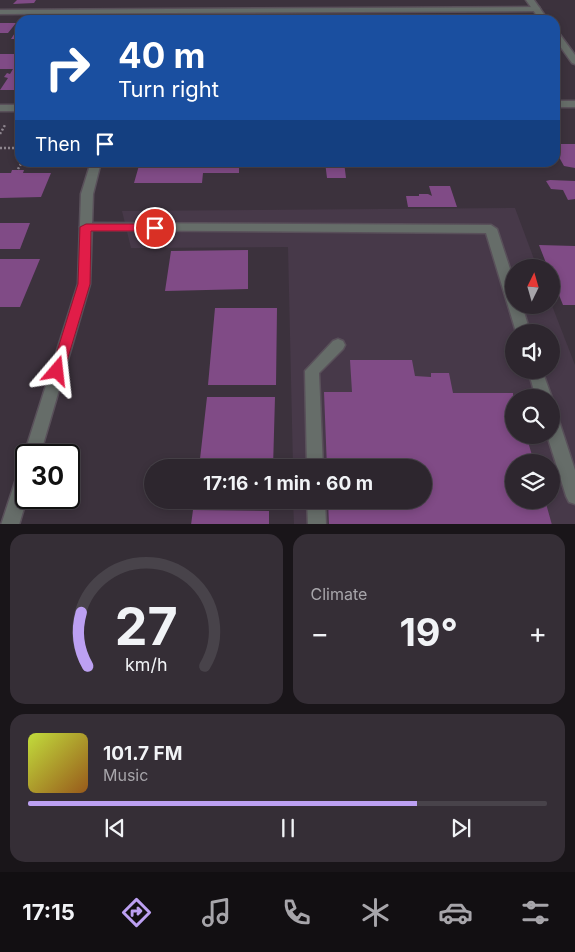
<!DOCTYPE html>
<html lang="en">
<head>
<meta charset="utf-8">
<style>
	:root { --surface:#2d262e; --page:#352e36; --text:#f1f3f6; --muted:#a7a5aa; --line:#48434a; --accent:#bca0f2 }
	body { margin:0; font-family:Inter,sans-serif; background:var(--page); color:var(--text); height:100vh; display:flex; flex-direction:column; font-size:19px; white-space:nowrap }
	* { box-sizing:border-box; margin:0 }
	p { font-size:16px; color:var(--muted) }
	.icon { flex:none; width:28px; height:28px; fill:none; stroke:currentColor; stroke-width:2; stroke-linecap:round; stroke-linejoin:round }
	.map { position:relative; height:524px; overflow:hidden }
	.details { display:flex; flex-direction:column; gap:10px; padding:10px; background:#191519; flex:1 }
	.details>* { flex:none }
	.top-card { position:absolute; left:15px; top:15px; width:545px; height:152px; border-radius:15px; box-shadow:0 2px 8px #0003,0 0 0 1px var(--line); background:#1a4fa0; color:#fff; overflow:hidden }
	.needle { width:32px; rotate:5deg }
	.buttons { position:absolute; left:505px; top:259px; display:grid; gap:10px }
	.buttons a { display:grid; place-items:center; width:55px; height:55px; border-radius:50%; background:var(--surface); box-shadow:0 2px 8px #0003,0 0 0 1px var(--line); font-size:25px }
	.speed { position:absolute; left:15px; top:444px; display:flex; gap:10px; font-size:25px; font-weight:700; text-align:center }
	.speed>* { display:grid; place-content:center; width:65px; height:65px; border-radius:50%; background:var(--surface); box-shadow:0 2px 8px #0003,0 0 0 1px var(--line); line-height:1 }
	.speed .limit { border:2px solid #111; border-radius:8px; background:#fff; color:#111 }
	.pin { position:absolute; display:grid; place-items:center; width:42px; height:42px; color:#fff; margin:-21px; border:2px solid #fff; border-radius:50%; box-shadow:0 1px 5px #0007 }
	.me { position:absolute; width:55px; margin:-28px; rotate:17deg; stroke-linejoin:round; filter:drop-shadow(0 0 4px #0008) }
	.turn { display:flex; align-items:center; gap:18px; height:105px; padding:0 20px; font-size:22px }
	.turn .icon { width:65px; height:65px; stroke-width:2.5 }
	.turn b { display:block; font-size:35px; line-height:42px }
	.then { display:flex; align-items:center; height:48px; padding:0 20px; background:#0003; gap:10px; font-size:19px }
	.big { font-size:38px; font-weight:700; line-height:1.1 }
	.details .card { flex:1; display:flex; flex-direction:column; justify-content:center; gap:8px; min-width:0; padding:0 18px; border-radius:15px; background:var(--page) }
	.details .dial { align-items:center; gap:0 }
	.dial svg { height:130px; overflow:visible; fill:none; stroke:var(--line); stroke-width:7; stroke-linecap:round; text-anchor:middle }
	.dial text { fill:var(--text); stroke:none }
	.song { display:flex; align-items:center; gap:15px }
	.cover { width:60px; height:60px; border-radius:8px; background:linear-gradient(135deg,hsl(70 70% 55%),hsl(30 70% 35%)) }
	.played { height:5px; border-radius:2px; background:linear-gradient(90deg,var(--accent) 75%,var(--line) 75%) }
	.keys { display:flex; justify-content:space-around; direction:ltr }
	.heat { display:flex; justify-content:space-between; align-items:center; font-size:28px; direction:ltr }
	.details .tiles { flex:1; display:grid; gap:10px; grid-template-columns:1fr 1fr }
	.card:last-child { grid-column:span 2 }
	.trip { position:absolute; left:144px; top:459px; width:288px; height:50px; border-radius:25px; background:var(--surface); box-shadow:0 2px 8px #0003,0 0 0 1px var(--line); font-weight:700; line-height:50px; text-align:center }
	.tabs { display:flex; height:80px; justify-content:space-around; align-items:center; background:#120f12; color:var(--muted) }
	.tabs .icon { width:35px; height:35px }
	.tabs .current { color:var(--accent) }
	.tabs b { font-size:22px; color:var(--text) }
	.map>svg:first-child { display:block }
	.built { fill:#473949; fill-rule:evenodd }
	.building { fill:#804b86 }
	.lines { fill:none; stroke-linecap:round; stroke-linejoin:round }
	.service-casing { stroke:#59505a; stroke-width:3 }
	.minor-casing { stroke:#59505a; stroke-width:3 }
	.tertiary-casing { stroke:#59505a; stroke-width:3 }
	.path { stroke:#8e868f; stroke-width:2.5; stroke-dasharray:2 2; stroke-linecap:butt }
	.service { fill:#666d69; fill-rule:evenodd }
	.minor { fill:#666d69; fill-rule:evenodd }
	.tertiary { fill:#666d69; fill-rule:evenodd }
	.route { fill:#e11d48; stroke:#92132f }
</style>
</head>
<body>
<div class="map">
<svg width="575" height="525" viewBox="0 0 575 525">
	<rect width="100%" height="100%" fill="#3c323d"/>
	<path class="built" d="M515,208l22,59 -23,1v37h37v-2l24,62v159h-281l-1,-24h129v-32l-129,-1 -5,-220 -157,1 -9,-37zM514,332h37v38h-37zM514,398h37v37h-37zM514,462h37v38h-37z"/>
	<path class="building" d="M17,0h19l-2,3 -21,1z
		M0,23h16l-8,10h-8z
		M20,25v14h-9z
		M0,54h20v36h-20l8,-12 -4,-1 3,-4 3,1 3,-5h-13z
		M555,144h20v24l-11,-2 -9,-16z
		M140,162h102v6h-3v5h-36l-1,10h-68z
		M325,162h19l2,16h-19z
		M373,162h21l1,4 -21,1z
		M12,170h12l-1,3h28l-10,24 -41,1v-25h11z
		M550,180l25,1v18l-7,1 -5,-10 -12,-1 -5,-8z
		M429,186h21l7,21h-49l-2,-11h13v-2h9l4,2z
		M0,223h30l-10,26h-20z
		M539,245l36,1v59h-12l-12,-30v-7h-3z
		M248,250v39l-83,2 6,-40z
		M0,259h40l-20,48h-20z
		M215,308h62l-1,77h-68z
		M350,360h62l3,16 16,1v-4h18l4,20h60l1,42h12l8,27h-20v38h31l7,25h-223l-1,-25h94v-32h-95l-3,-76h28z
		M207,397h68l-2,71h-74z
		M193,510l76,1v14h-78z"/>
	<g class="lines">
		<g class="service-casing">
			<path id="service" d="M86,223l405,2 6,4 17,52v24h8l8,27h-14l-30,-99 -404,-3 -2,-3z
				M338,339l5,2 2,4 -2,4 -24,24 4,95h-16l-2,-97 28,-30z
				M528,370h14l10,28 -1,1 -15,-1z
				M551,414l6,2 2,5 16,49v34l-6,-2 -3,-6 -19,-61h4z
				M307,500h18l1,25h-18z"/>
		</g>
		<g class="minor-casing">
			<path id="minor" d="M539,7l1,2 -4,2 -536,3v-4z
				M555,101h20v6h-20z
				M0,105h20v6h-20z
				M91,162h10l-8,32 -3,90 -50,171h-14v5l-2,-5 54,-171 3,-90z
				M26,465l1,33 -8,27h-18l17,-52 2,-6z"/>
		</g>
		<g class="tertiary-casing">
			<path id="tertiary" d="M526,0h8l14,20h-8z
				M555,32h3l17,23v9l-3,-1 -17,-24z"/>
		</g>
		<path class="path" d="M0,134l5,-9
			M0,148h20
			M18,169l4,-7"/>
		<use href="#service" class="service"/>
		<use href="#minor" class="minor"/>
		<use href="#tertiary" class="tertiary"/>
	</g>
	<path class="route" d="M86,224h69l5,4 -5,3h-64l-1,53 -26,87 -2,4 -5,2 -4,-2 -2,-4 27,-87 2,-57z"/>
</svg>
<div class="buttons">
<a><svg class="needle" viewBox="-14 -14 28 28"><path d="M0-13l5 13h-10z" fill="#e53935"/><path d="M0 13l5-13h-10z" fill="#a7a5aa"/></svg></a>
<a><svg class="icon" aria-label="sound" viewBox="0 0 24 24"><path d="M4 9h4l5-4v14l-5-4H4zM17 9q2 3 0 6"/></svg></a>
<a><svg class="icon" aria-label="search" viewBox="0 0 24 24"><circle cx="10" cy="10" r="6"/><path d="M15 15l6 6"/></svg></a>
<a><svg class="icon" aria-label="layers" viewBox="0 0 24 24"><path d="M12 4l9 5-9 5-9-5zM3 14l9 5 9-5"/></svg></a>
</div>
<div class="speed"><div class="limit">30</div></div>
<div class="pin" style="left:155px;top:228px;background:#d93025"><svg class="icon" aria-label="arrive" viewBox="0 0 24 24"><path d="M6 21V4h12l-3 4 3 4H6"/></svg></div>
<svg class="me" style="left:57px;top:371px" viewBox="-20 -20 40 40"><path d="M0-17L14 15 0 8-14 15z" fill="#e11d48" stroke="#fff" stroke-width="4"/></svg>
<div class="trip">17:16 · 1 min · 60 m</div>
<div class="top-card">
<div class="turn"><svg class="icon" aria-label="right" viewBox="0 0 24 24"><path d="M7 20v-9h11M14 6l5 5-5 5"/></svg><div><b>40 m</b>Turn right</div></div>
<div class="then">Then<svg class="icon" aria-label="arrive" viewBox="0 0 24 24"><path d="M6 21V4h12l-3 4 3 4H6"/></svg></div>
</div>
</div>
<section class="details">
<div class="tiles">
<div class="card dial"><svg viewBox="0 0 100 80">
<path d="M14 69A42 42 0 1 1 86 69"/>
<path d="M14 69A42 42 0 0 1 10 36" stroke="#bca0f2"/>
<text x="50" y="56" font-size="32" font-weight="700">27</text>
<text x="50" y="72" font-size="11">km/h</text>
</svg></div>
<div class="card"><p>Climate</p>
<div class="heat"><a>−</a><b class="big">19°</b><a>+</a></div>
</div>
<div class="card">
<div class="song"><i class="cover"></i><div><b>101.7 FM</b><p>Music</p></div></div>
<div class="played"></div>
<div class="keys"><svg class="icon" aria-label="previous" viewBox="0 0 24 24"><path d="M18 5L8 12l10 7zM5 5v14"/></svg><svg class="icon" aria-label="pause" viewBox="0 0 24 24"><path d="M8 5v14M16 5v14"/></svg><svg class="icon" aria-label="next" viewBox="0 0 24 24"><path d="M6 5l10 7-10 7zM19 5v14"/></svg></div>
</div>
</div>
</section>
<nav class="tabs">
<b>17:15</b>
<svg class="icon current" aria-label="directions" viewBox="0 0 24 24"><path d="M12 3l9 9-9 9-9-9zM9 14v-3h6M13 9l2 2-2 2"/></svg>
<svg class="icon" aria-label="music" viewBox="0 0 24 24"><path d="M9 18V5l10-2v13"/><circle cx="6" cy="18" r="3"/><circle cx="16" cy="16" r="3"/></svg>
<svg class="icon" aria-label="phone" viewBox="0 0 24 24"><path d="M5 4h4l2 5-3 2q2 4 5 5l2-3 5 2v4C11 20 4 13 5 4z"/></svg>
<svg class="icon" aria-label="climate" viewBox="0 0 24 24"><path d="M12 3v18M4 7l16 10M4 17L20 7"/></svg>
<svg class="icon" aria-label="car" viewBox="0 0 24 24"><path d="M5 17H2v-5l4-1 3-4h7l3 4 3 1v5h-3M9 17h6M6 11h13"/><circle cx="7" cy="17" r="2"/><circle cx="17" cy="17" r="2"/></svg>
<svg class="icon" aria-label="filters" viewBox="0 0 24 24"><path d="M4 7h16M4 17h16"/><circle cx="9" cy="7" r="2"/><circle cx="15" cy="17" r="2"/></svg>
</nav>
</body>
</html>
